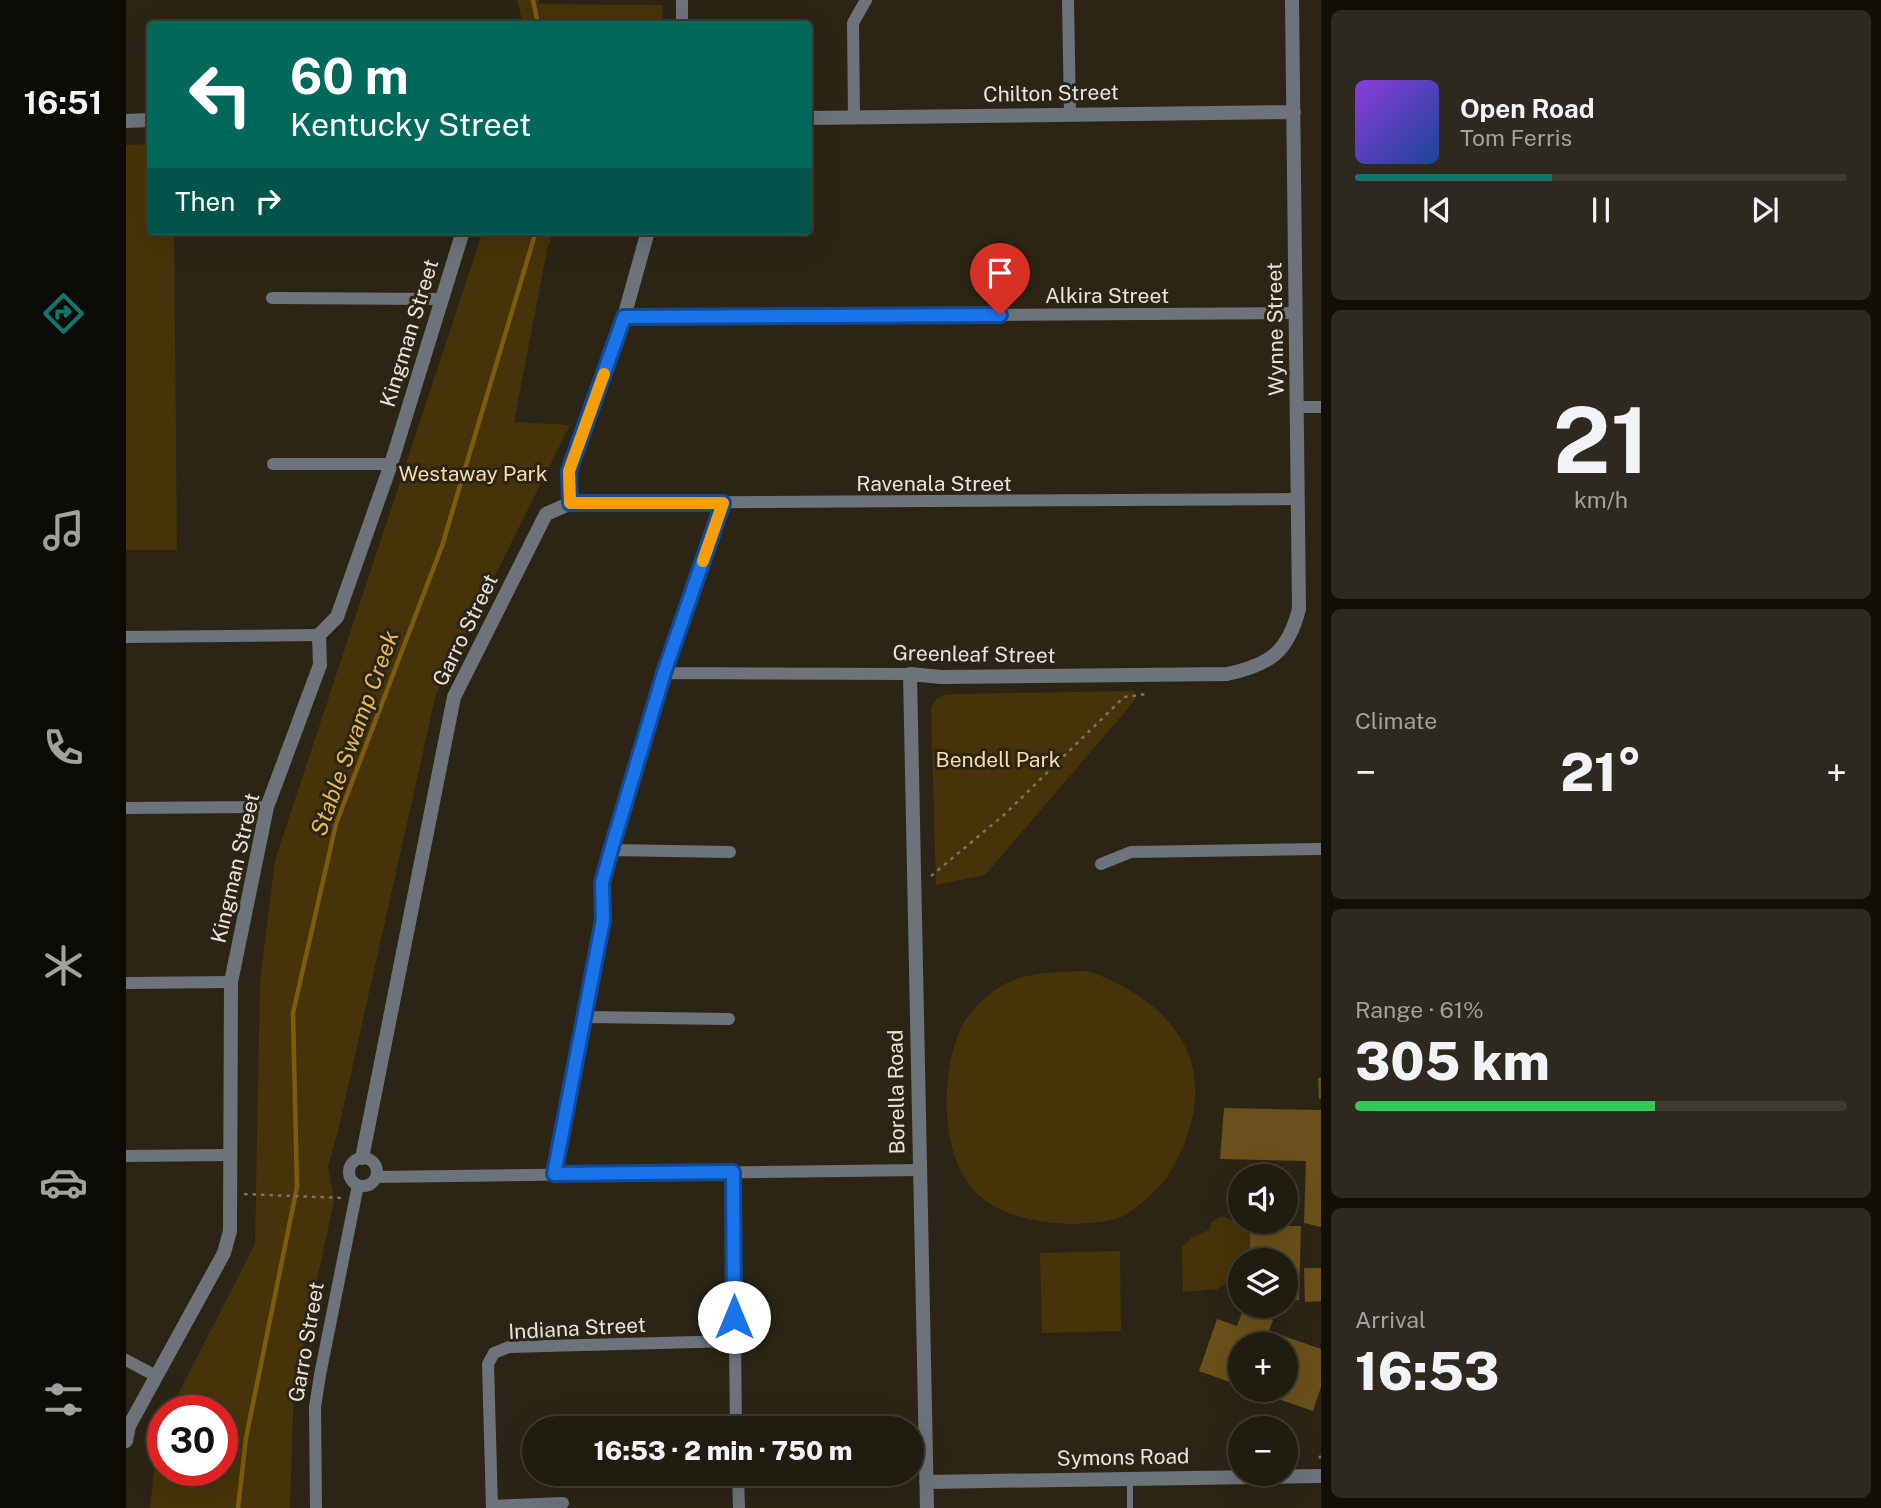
<!DOCTYPE html>
<html lang="en">
<head>
<meta charset="utf-8">
<style>
	:root { --surface:#211c10; --page:#2d291e; --text:#f1f3f6; --muted:#a2a19f; --line:#3e3a30; --accent:#0f766e }
	body { margin:0; font-family:"Public Sans",sans-serif; background:var(--page); color:var(--text); height:100vh; display:flex; flex-direction:column; font-size:26px; white-space:nowrap }
	* { box-sizing:border-box; margin:0 }
	p { font-size:23px; color:var(--muted) }
	.icon { flex:none; width:38px; height:38px; fill:none; stroke:currentColor; stroke-width:2; stroke-linecap:round; stroke-linejoin:round }
	.map { position:relative; flex:1; overflow:hidden }
	.side { display:flex; flex-direction:column; gap:10px; padding:10px; background:#120f09; width:560px }
	.side>* { flex:none }
	.guide { position:absolute; left:21px; top:21px; width:665px; height:214px; border-radius:7px; box-shadow:0 7px 28px #0002,0 0 0 2px var(--line); background:#00695c; color:#fff; overflow:hidden }
	.tools { position:absolute; left:1102px; top:1164px; display:grid; gap:14px }
	.tools a { display:grid; place-items:center; width:70px; height:70px; border-radius:50%; background:var(--surface); box-shadow:0 7px 28px #0002,0 0 0 2px var(--line); font-size:35px }
	.speed { position:absolute; left:21px; top:1395px; display:flex; gap:14px; font-size:35px; font-weight:700; text-align:center }
	.speed>* { display:grid; place-content:center; width:91px; height:91px; border-radius:50%; background:var(--surface); box-shadow:0 7px 28px #0002,0 0 0 2px var(--line); line-height:1 }
	.speed .limit { border:10px solid #d22; background:#fff; color:#111 }
	.pin { position:absolute; display:grid; place-items:center; width:60px; height:60px; color:#fff; margin:-72px -30px; border-radius:50% 50% 50% 0; rotate:-45deg; box-shadow:0 0 7px #0007 }
	.pin .icon { rotate:45deg }
	.me { position:absolute; width:77px; margin:-38px; rotate:0deg; stroke-linejoin:round; filter:drop-shadow(0 0 5px #0008) }
	.turn { display:flex; align-items:center; gap:24px; height:147px; padding:0 28px; font-size:32px }
	.turn .icon { width:91px; height:91px; stroke-width:2.5 }
	.turn b { display:block; font-size:49px; line-height:60px }
	.then { display:flex; align-items:center; height:66px; padding:0 28px; background:#0003; gap:14px; font-size:26px }
	.big { font-size:52px; font-weight:800; line-height:1.1 }
	.side .widget { flex:1; display:flex; flex-direction:column; justify-content:center; gap:10px; min-width:0; padding:0 24px; border-radius:10px; background:var(--page) }
	.side .dial { align-items:center; gap:0 }
	.dial b { font-size:91px; line-height:1 }
	.song { display:flex; align-items:center; gap:21px }
	.cover { width:84px; height:84px; border-radius:10px; background:linear-gradient(135deg,hsl(270 70% 55%),hsl(220 70% 35%)) }
	.played { height:7px; border-radius:4px; background:linear-gradient(90deg,var(--accent) 40%,var(--line) 40%) }
	.keys { display:flex; justify-content:space-around; direction:ltr }
	.heat { display:flex; justify-content:space-between; align-items:center; font-size:38px; direction:ltr }
	.charge { height:10px; border-radius:5px; background:linear-gradient(90deg,#34c759 61%,var(--line) 0) }
	.trip { position:absolute; left:396px; top:1416px; width:402px; height:70px; border-radius:35px; background:var(--surface); box-shadow:0 7px 28px #0002,0 0 0 2px var(--line); font-weight:800; line-height:70px; text-align:center }
	main { display:flex; flex:1; min-height:0 }
	.tab-bar { display:flex; flex-direction:column; width:126px; justify-content:space-around; align-items:center; background:#0d0b06; color:var(--muted) }
	.tab-bar .icon { width:49px; height:49px }
	.tab-bar .on { color:var(--accent) }
	.tab-bar b { font-size:32px; color:var(--text) }
	.map>svg:first-child { display:block }
	.green { fill:#463309 }
	.lines { fill:none; stroke-linecap:round; stroke-linejoin:round }
	.stream { stroke:#7d5c0c; stroke-width:4.5 }
	.building { fill:#6a501a }
	.path { stroke:#797266; stroke-width:2.5; stroke-dasharray:3.5 5; stroke-linecap:butt }
	.service { stroke:#6d737a; stroke-width:6 }
	.minor { stroke:#6d737a; stroke-width:12 }
	.tertiary { stroke:#6d737a; stroke-width:14 }
	.route-casing { stroke:#114b97; stroke-width:18 }
	.route { stroke:#1a73e8; stroke-width:12 }
	.slow { stroke:#f59e0b; stroke-width:12 }
	.labels { text-anchor:middle; dominant-baseline:central; stroke-width:6; stroke-linejoin:round; paint-order:stroke }
	.street-label { font-size:21px; fill:#e9e4db; stroke:#2c2516 }
	.park-label { font-size:21px; fill:#f9dca6; stroke:#2c2516 }
	.water-label { font-size:23px; font-style:italic; fill:#e9b958; stroke:#2c2516 }
</style>
</head>
<body>
<main>
<nav class="tab-bar">
<b>16:51</b>
<svg class="icon on" aria-label="directions" viewBox="0 0 24 24"><path d="M12 3l9 9-9 9-9-9zM9 14v-3h6M13 9l2 2-2 2"/></svg>
<svg class="icon" aria-label="music" viewBox="0 0 24 24"><path d="M9 18V5l10-2v13"/><circle cx="6" cy="18" r="3"/><circle cx="16" cy="16" r="3"/></svg>
<svg class="icon" aria-label="phone" viewBox="0 0 24 24"><path d="M5 4h4l2 5-3 2q2 4 5 5l2-3 5 2v4C11 20 4 13 5 4z"/></svg>
<svg class="icon" aria-label="climate" viewBox="0 0 24 24"><path d="M12 3v18M4 7l16 10M4 17L20 7"/></svg>
<svg class="icon" aria-label="car" viewBox="0 0 24 24"><path d="M5 17H2v-5l4-1 3-4h7l3 4 3 1v5h-3M9 17h6M6 11h13"/><circle cx="7" cy="17" r="2"/><circle cx="17" cy="17" r="2"/></svg>
<svg class="icon" aria-label="filters" viewBox="0 0 24 24"><path d="M4 7h16M4 17h16"/><circle cx="9" cy="7" r="2"/><circle cx="15" cy="17" r="2"/></svg>
</nav>
<div class="map">
<svg width="1195" height="1508" viewBox="0 0 1195 1508">
	<rect width="100%" height="100%" fill="#2c2516"/>
	<path class="green" d="M391,0h22v4l123,1 1,19h-140z
		M24,144v87h24l3,319h-51v-405z
		M357,231h71l-7,19 -33,172 56,3 -134,269 -98,437 -10,35 6,35 -40,185 -4,122h-140l8,-74 5,-9v45h59v-60h-52l85,-166 5,-263 15,-121z
		M1009,691v9l-150,175 -49,10 -5,-175c4,-14 11,-15 24,-16z
		M962,971c101,36 138,111 79,206 -7,11 -36,37 -48,41 -43,12 -119,7 -149,-32 -30,-39 -29,-114 -9,-158 8,-17 27,-35 44,-44 23,-13 58,-12 83,-13z
		M1095,1216l18,6 14,12v17l-6,9h-6l-3,14 -20,15 -35,3 -1,-45 9,-9 18,-8 3,-8z
		M994,1251l1,80 -79,2 -2,-80z"/>
	<g class="lines">
		<path class="stream" d="M407,0l5,24
			M112,1508l8,-70 51,-251 -4,-174 43,-189 106,-278 94,-315"/>
	</g>
	<path class="building" d="M1192,1078h3v21h-2z
		M1098,1108l97,2v117l-17,-4 2,-62 -86,-2z
		M1168,1184l2,31 -10,1v-31z
		M1115,1195v21l-5,1 -2,-21z
		M1131,1222h25v1l-25,2z
		M1124,1226h51l-2,74h-13v-40h-36z
		M1178,1268h17v33l-16,1z
		M1117,1310l30,10 -4,11 52,18v38l-8,24 -61,-21h34v-46h-45v42l-42,-15 18,-52 20,7z"/>
	<g class="lines">
		<path class="path" d="M805,876l74,-62 119,-117 23,-3
			M118,1194l98,4
			M1193,1458l2,-2"/>
		<path class="service" d="M1004,1480v28"/>
		<path class="minor" d="M942,0l2,113
			M556,24v-24
			M728,117l-1,-94 13,-23
			M146,298l169,1
			M498,317l672,-4
			M1171,407h24
			M147,464h118
			M445,503l727,-4
			M0,637l193,-2
			M538,673l246,1
			M0,808l141,-1
			M485,850l119,2
			M975,864l30,-12 190,-3
			M0,983l105,-1
			M460,1017l143,2
			M0,1156l105,-1
			M223 1172a14 14 0 1 1 28 0a14 14 0 1 1-28 0Z
			M607,1172l3,256
			M428,1174l49,-254 -1,-37 9,-33 53,-177 59,-170
			M250,1177l543,-7
			M0,1360l30,16
			M612,1474l1,34
			M366,1506l71,-3
			M190,1508l-1,-101 5,-32 38,-190
			M366,1508l-4,-144 6,-11 15,-6 225,-6"/>
		<path class="tertiary" d="M682,118l486,-6
			M0,121l24,-1
			M236,1158l92,-461 92,-183 25,-11 -2,-32 55,-154 24,-86
			M0,1441l3,-15 95,-173 6,-22 1,-249 36,-175 53,-142 -1,-30 18,-18 54,-153 72,-233
			M800,1482l395,-6
			M801,1508l-17,-834 31,3 286,-3c43,-9 61,-22 72,-65l-7,-609"/>
	</g>
	<g class="lines">
		<g class="route-casing">
			<path id="route" d="M608,1317l-1,-145 -179,2 49,-254 -1,-37 9,-33 53,-177 59,-170h-153l-1,-32 55,-154 376,-2"/>
		</g>
		<use href="#route" class="route"/>
		<path class="slow" d="M478,374l-35,97 1,32h153l-20,58"/>
	</g>
	<g class="labels">
		<g class="street-label">
			<text transform="translate(925 93) rotate(-1)">Chilton Street</text>
			<text x="981" y="295">Alkira Street</text>
			<text transform="translate(1149 329) rotate(-91)">Wynne Street</text>
			<text transform="translate(283 333) rotate(-73)">Kingman Street</text>
			<text x="808" y="483">Ravenala Street</text>
			<text transform="translate(339 630) rotate(-64)">Garro Street</text>
			<text transform="translate(848 654) rotate(1)">Greenleaf Street</text>
			<text transform="translate(109 868) rotate(-77)">Kingman Street</text>
			<text transform="translate(770 1092) rotate(-91)">Borella Road</text>
			<text transform="translate(451 1328) rotate(-3)">Indiana Street</text>
			<text transform="translate(180 1342) rotate(-80)">Garro Street</text>
			<text transform="translate(997 1457) rotate(-1)">Symons Road</text>
		</g>
		<g class="park-label">
			<text x="347" y="473">Westaway Park</text>
			<text x="872" y="759">Bendell Park</text>
		</g>
		<g class="water-label">
			<text transform="translate(228 733) rotate(-70)">Stable Swamp Creek</text>
		</g>
	</g>
</svg>
<div class="tools">
<a><svg class="icon" aria-label="sound" viewBox="0 0 24 24"><path d="M4 9h4l5-4v14l-5-4H4zM17 9q2 3 0 6"/></svg></a>
<a><svg class="icon" aria-label="layers" viewBox="0 0 24 24"><path d="M12 4l9 5-9 5-9-5zM3 14l9 5 9-5"/></svg></a>
<a>+</a>
<a>−</a>
</div>
<div class="speed"><div class="limit">30</div></div>
<div class="pin" style="left:874px;top:315px;background:#d93025"><svg class="icon" aria-label="arrive" viewBox="0 0 24 24"><path d="M6 21V4h12l-3 4 3 4H6"/></svg></div>
<svg class="me" style="left:608px;top:1317px" viewBox="-20 -20 40 40"><circle r="19" fill="#fff"/><path d="M0-13L10 11 0 6-10 11z" fill="#1a73e8"/></svg>
<div class="trip">16:53 · 2 min · 750 m</div>
<div class="guide">
<div class="turn"><svg class="icon" aria-label="left" viewBox="0 0 24 24"><path d="M17 20v-9H6M10 6l-5 5 5 5"/></svg><div><b>60 m</b>Kentucky Street</div></div>
<div class="then">Then<svg class="icon" aria-label="right" viewBox="0 0 24 24"><path d="M7 20v-9h11M14 6l5 5-5 5"/></svg></div>
</div>
</div>
<section class="side">
<div class="widget">
<div class="song"><i class="cover"></i><div><b>Open Road</b><p>Tom Ferris</p></div></div>
<div class="played"></div>
<div class="keys"><svg class="icon" aria-label="previous" viewBox="0 0 24 24"><path d="M18 5L8 12l10 7zM5 5v14"/></svg><svg class="icon" aria-label="pause" viewBox="0 0 24 24"><path d="M8 5v14M16 5v14"/></svg><svg class="icon" aria-label="next" viewBox="0 0 24 24"><path d="M6 5l10 7-10 7zM19 5v14"/></svg></div>
</div>
<div class="widget dial"><b>21</b><p>km/h</p></div>
<div class="widget"><p>Climate</p>
<div class="heat"><a>−</a><b class="big">21°</b><a>+</a></div>
</div>
<div class="widget"><p>Range · 61%</p><b class="big">305 km</b><div class="charge"></div></div>
<div class="widget"><p>Arrival</p><b class="big">16:53</b></div>
</section>
</main>
</body>
</html>
